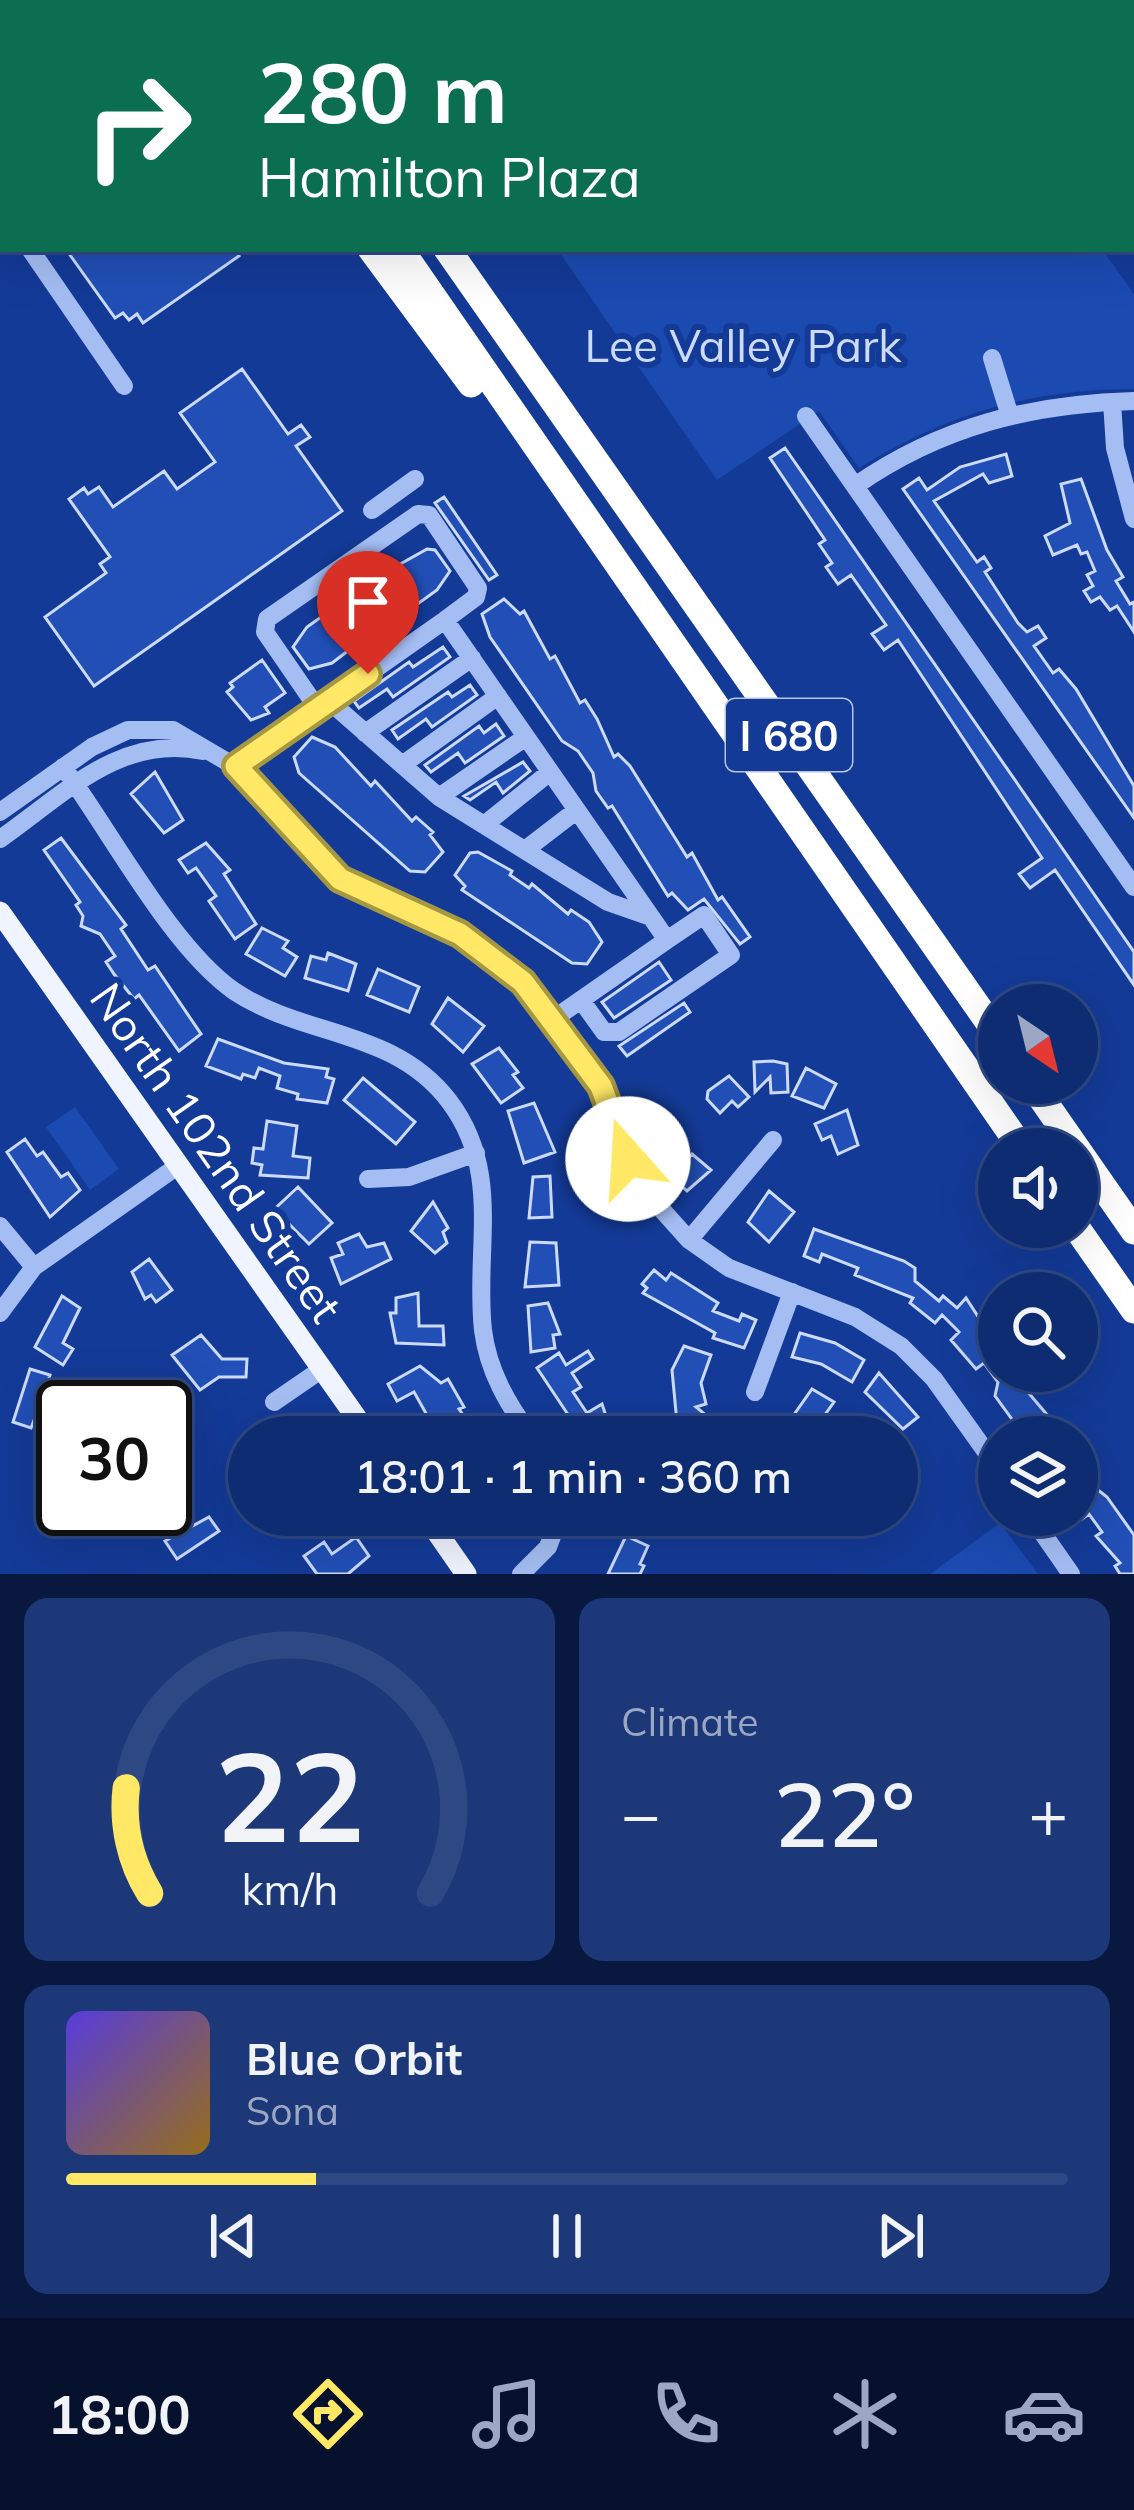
<!DOCTYPE html>
<html lang="en">
<head>
<meta charset="utf-8">
<style>
	:root { --surface:#0e2c71; --page:#1c3879; --text:#f1f3f6; --muted:#9ba7c3; --line:#2e4884; --accent:#ffe866 }
	body { margin:0; font-family:Mulish,sans-serif; background:var(--page); color:var(--text); height:100vh; display:flex; flex-direction:column; font-size:45px; white-space:nowrap }
	* { box-sizing:border-box; margin:0 }
	p { font-size:39px; color:var(--muted) }
	.icon { flex:none; width:66px; height:66px; fill:none; stroke:currentColor; stroke-width:2; stroke-linecap:round; stroke-linejoin:round }
	.map { position:relative; height:1574px; overflow:hidden }
	.sheet { display:flex; flex-direction:column; gap:24px; padding:24px; background:#08183e; flex:1 }
	.sheet>* { flex:none }
	.banner { position:absolute; left:0px; top:0px; width:1134px; height:252px; box-shadow:0 12px 48px #0002,0 0 0 3px var(--line); background:#0b6e4f; color:#fff; overflow:hidden }
	.needle { width:78px; rotate:145deg }
	.controls { position:absolute; left:978px; top:984px; display:grid; gap:24px }
	.controls a { display:grid; place-items:center; width:120px; height:120px; border-radius:50%; background:var(--surface); box-shadow:0 12px 48px #0002,0 0 0 3px var(--line); font-size:60px }
	.speed { position:absolute; left:36px; top:1380px; display:flex; gap:24px; font-size:60px; font-weight:700; text-align:center }
	.speed>* { display:grid; place-content:center; width:156px; height:156px; border-radius:50%; background:var(--surface); box-shadow:0 12px 48px #0002,0 0 0 3px var(--line); line-height:1 }
	.speed .limit { border:6px solid #111; border-radius:18px; background:#fff; color:#111 }
	.pin { position:absolute; display:grid; place-items:center; width:102px; height:102px; color:#fff; margin:-123px -51px; border-radius:50% 50% 50% 0; rotate:-45deg; box-shadow:0 0 12px #0007 }
	.pin .icon { rotate:45deg }
	.me { position:absolute; width:132px; margin:-66px; rotate:341deg; stroke-linejoin:round; filter:drop-shadow(0 0 9px #0008) }
	.turn { display:flex; align-items:center; gap:42px; height:252px; padding:0 60px; font-size:54px }
	.turn .icon { width:156px; height:156px; stroke-width:2.5 }
	.turn b { display:block; font-size:84px; line-height:102px }
	.big { font-size:90px; font-weight:600; line-height:1.1 }
	.sheet .card { flex:1; display:flex; flex-direction:column; justify-content:center; gap:18px; min-width:0; padding:0 42px; border-radius:24px; background:var(--page) }
	.sheet .dial { align-items:center; gap:0 }
	.dial svg { height:312px; overflow:visible; fill:none; stroke:var(--line); stroke-width:7; stroke-linecap:round; text-anchor:middle }
	.dial text { fill:var(--text); stroke:none }
	.song { display:flex; align-items:center; gap:36px }
	.cover { width:144px; height:144px; border-radius:18px; background:linear-gradient(135deg,hsl(250 70% 55%),hsl(40 70% 35%)) }
	.played { height:12px; border-radius:6px; background:linear-gradient(90deg,var(--accent) 25%,var(--line) 25%) }
	.keys { display:flex; justify-content:space-around; direction:ltr }
	.heat { display:flex; justify-content:space-between; align-items:center; font-size:66px; direction:ltr }
	.sheet .tiles { flex:1; display:grid; gap:24px; grid-template-columns:1fr 1fr }
	.card:last-child { grid-column:span 2 }
	.trip { position:absolute; left:228px; top:1416px; width:690px; height:120px; border-radius:60px; background:var(--surface); box-shadow:0 12px 48px #0002,0 0 0 3px var(--line); font-weight:600; line-height:120px; text-align:center }
	.tab-bar { display:flex; height:192px; justify-content:space-around; align-items:center; background:#06122d; color:var(--muted) }
	.tab-bar .icon { width:84px; height:84px }
	.tab-bar .active { color:var(--accent) }
	.tab-bar b { font-size:54px; color:var(--text) }
	.map>svg:first-child { display:block }
	.green { fill:#1b4ab1 }
	.building { fill:#214fb6; stroke:#ccdbfd; stroke-width:3 }
	.lines { fill:none; stroke-linecap:round; stroke-linejoin:round }
	.minor { stroke:#a4bdf3; stroke-width:18 }
	.major { stroke:#f0f4ff; stroke-width:21 }
	.highway { stroke:#fff; stroke-width:27 }
	.route-casing { stroke:#a69742; stroke-width:30 }
	.route { stroke:#ffe866; stroke-width:21 }
	.labels { text-anchor:middle; dominant-baseline:central; stroke-width:12; stroke-linejoin:round; paint-order:stroke }
	.shield { fill:#133a97; stroke:#b8c4e0; stroke-width:3 }
	.shield-label { font-size:42px; font-weight:bold; fill:#fff }
	.park-label { font-size:45px; fill:#ccdbfd; stroke:#133a97 }
	.street-label { font-size:45px; fill:#fff; stroke:#133a97 }
</style>
</head>
<body>
<div class="map">
<svg width="1134" height="1574" viewBox="0 0 1134 1574">
	<rect width="100%" height="100%" fill="#133a97"/>
	<path class="green" d="M557,249h545l32,45v95c-103,0 -188,25 -275,79l-40,-57 -102,69z
		M75,1107l44,62 -29,21 -44,-63z
		M1000,1523l38,51h-108z"/>
	<path class="building" d="M79,249h155l5,7 -96,67 -6,-9 -8,6 -6,-7 -8,5 -45,-63z
		M242,369l46,65 13,-9 9,12 -14,9 46,65 -248,175 -49,-69 61,-44 -6,-9 10,-7 -41,-58 15,-11 4,6 11,-7 14,20 51,-36 13,18 38,-27 -35,-49z
		M785,448l349,504v33l-79,-115 -25,18 -11,-14 23,-16 -144,-218 -14,10 -12,-16 14,-9 -35,-50 -13,9 -12,-17 6,-4 -13,-19 6,-4 -55,-82z
		M1006,454l6,22 -23,7 -6,-9 -49,27 43,61 7,-5 7,11 -6,4 33,51 9,9 11,-6 8,12 -12,8 19,27 6,-4 17,20 58,97v32l-231,-329 16,-11 8,12 33,-23z
		M1081,479l26,71 16,27 -7,4 14,23 4,-2v30l-17,-26 -7,4 -10,-13 -9,5 -7,-11 9,-5 -6,-11 8,-4 -8,-19 -6,2 -4,-9 -24,10 -8,-19 25,-13 -9,-39z
		M444,497l53,78 -8,5 -54,-77z
		M427,549l8,1 15,21 -13,19 -18,13 -3,-4 -84,64 -23,6 -16,-22 14,-20 17,-12 3,5 40,-34 3,5 28,-20 -3,-4z
		M504,599l16,15 4,-3 26,48 5,-3 25,47 5,-3 12,19 17,38 4,-3 12,12 57,91 5,-4 26,47 4,-3 28,40 -10,7 -36,-45 -16,11 -16,-17 -4,3 -56,-90 -4,2 -12,-17 -3,-18 -15,-22 -16,-10 -72,-104 -8,-23z
		M443,647l7,10 -57,40 -6,-8 -28,19 -5,-7 55,-39 4,5z
		M262,660l23,33 -20,14 4,6 -18,7 -24,-28 6,-5 -3,-4z
		M470,685l7,10 -45,32 -6,-8 -28,20 -6,-9 56,-38 4,5z
		M496,724l8,12 -39,27 -7,-10 -27,19 -6,-7 54,-39 5,7z
		M312,737l23,10 36,39 4,-5 37,40 4,-4 17,15 -3,3 13,17 -18,20 -15,-1 -111,-98 -5,-16z
		M523,762l7,9 -27,22 -7,-11 -26,18 -6,-4z
		M155,772l28,48 -19,13 -33,-39z
		M61,838l65,87 -5,4 27,41 7,-4 46,68 -22,17 -40,-56 -5,4 -20,-25 -8,-12 9,-6 -15,-22 -19,-8 2,-10 -7,-11 4,-3 -36,-52z
		M206,843l24,27 -6,4 32,50 -21,15 -26,-38 7,-5 -20,-28 -8,5 -9,-13z
		M478,852l34,19 -2,4 19,13 3,-4 36,30 3,-4 18,12 13,20 -15,22 -15,-1 -110,-73 3,-4 -10,-11 15,-22z
		M262,928l26,13 -5,7 14,9 -12,19 -39,-22z
		M328,953l28,11 -8,27 -43,-13 6,-22 15,4z
		M659,962l12,18 -57,38 -12,-16z
		M378,969l41,18 -10,25 -42,-17z
		M448,998l36,28 -21,26 -31,-28z
		M684,1003l6,9 -63,44 -8,-10z
		M218,1039l66,24 44,6 -2,8 8,2 -7,24 -30,-4 1,-5 -21,-6 3,-12 -21,-8 -4,10 -12,-4 -2,5 -35,-13z
		M499,1048l19,24 -5,3 10,13 -22,15 -29,-39z
		M773,1061l14,3 1,28 -17,1 -1,-16 -15,15 -1,-30z
		M806,1068l30,16 -12,24 -32,-12z
		M729,1076l20,21 -11,10 -6,-6 -12,12 -13,-14 1,-8z
		M363,1078l52,44 -19,22 -52,-44z
		M534,1103l21,49 -31,11 -16,-52z
		M847,1110l11,35 -20,9 -7,-18 -9,4 -7,-16z
		M267,1121l30,5 -4,30 17,2 -2,20 -48,-3 2,-10 -10,-2 2,-15 9,1z
		M25,1139l12,17 6,-4 18,25 7,-4 12,17 -30,27 -43,-65z
		M692,1154l19,16 -24,21 -15,-14z
		M550,1176l2,41 -23,1 4,-41z
		M298,1187l34,36 -23,21 -24,-24 -7,7 -11,-11z
		M769,1191l25,21 -25,30 -21,-20z
		M433,1202l15,26 -5,4 4,11 -12,10 -24,-22z
		M814,1229l90,32 11,7v13l24,20 4,-5 14,12 9,-10 33,51v22h11l56,66h-41l-30,-41 3,-14 -14,-19 -8,6 -25,-29 8,-8 -17,-17 -7,8 -25,-20 3,-5 -58,-23 3,-7 -36,-14 -3,8 -15,-6z
		M359,1234l8,13 17,-4 7,16 -50,25 -10,-26 12,-4 -5,-11z
		M530,1242l26,1 3,42 -34,2z
		M149,1259l23,31 -16,12 -5,-7 -6,4 -13,-27z
		M654,1270l12,10 5,-7 47,30 -5,8 26,10 3,-7 14,6 -12,28 -31,-10 2,-5 -72,-40 4,-5 -5,-4z
		M418,1293l1,33h24l1,19 -48,-2 -6,-30h6v-15z
		M62,1296l18,12 -17,35 10,6 -10,16 -28,-18z
		M548,1303l12,31 -7,1 2,13 -24,4 -3,-46z
		M800,1333l35,10 29,17 -12,22 -31,-18 -29,-7z
		M201,1335l21,24h25l-1,18h-27l-19,13 -28,-35z
		M684,1346l27,9 -10,28 5,21 -10,3 36,30h-34l14,-17 -28,8 -1,-6 -6,1 -5,-53z
		M588,1351l5,8 -21,14 9,14 -8,5 14,21 15,-9 11,33h-30l-46,-69 22,-15 7,12z
		M420,1366l21,17 7,-4 16,28 -5,2 19,28h-28l-12,-17 -6,4 -18,-32 -17,9 -9,-17z
		M30,1369l20,6 -7,23 9,3 -4,12 -10,-3 -7,18 -18,-6z
		M879,1373l39,44 -15,12 -38,-37z
		M812,1389l22,13 -25,35h-32l24,-16 -8,-5z
		M1077,1469l17,24 4,-3 9,7 27,38v39h-14l-5,-8 5,-3 -24,-27 6,-4 -13,-18 -7,5 -5,-8z
		M209,1517l10,14 -42,28 -12,-18z
		M626,1536l22,10 -8,18 4,2 -4,8h-32z
		M356,1537l13,19 -21,18h-31l-13,-18 20,-14 8,12z"/>
	<g class="lines">
		<path class="minor" d="M517,0l2,3
			M978,0l1,3
			M1131,159l3,-2
			M0,205l3,5
			M1131,233l3,4
			M30,249l94,137
			M992,358l17,55
			M1112,402l3,46 19,71
			M806,416l328,471
			M855,486c86,-60 176,-82 279,-85
			M372,510l43,-31
			M445,620l222,320 -112,78
			M329,701l110,96 87,-60
			M365,733l107,-75
			M402,765l96,-69
			M63,767c48,65 108,180 171,224 70,47 159,37 215,110 54,71 25,149 34,229 5,41 25,75 49,107
			M236,767l209,-147 31,-23 2,-9 -49,-73 -11,-1 -151,105 -2,13 53,77
			M439,797l169,105 43,15
			M0,812l92,-65 36,-17h45l63,37 105,112 119,55 63,48 78,104 46,107 42,47 40,28 126,49 46,29 33,33 65,91
			M484,825l66,-53
			M0,839c63,-44 121,-106 203,-88
			M525,850l52,-40
			M581,1000l23,32h15l112,-77 -27,-40 -37,25
			M368,1179l41,-2 67,-24
			M0,1226l34,41
			M689,1240l84,-100
			M0,1313l34,-46 145,-102
			M755,1392l37,-100
			M274,1402l48,-33
			M1030,1515l41,59
			M521,1574l27,-27 12,-32"/>
		<path class="major" d="M0,912l370,525
			M425,1515l41,59"/>
		<path class="highway" d="M188,0l2,3
			M227,0l2,3
			M273,0l2,3
			M311,0l2,3
			M371,249l100,135
			M400,249l622,900
			M447,249l552,788
			M1031,1083l103,148
			M1076,1227l58,83"/>
	</g>
	<g class="lines">
		<g class="route-casing">
			<path id="route" d="M368,674l-132,92 104,113 120,55 63,48 78,104 27,73"/>
		</g>
		<use href="#route" class="route"/>
	</g>
	<g class="labels">
		<rect class="shield" x="726" y="699" width="126" height="72" rx="9"/>
		<g class="shield-label">
			<text x="789" y="735">I 680</text>
		</g>
		<g class="park-label">
			<text x="743" y="345">Lee Valley Park</text>
		</g>
		<g class="street-label">
			<text transform="translate(217 1152) rotate(55)">North 102nd Street</text>
		</g>
	</g>
</svg>
<div class="controls">
<a><svg class="needle" viewBox="-14 -14 28 28"><path d="M0-13l5 13h-10z" fill="#e53935"/><path d="M0 13l5-13h-10z" fill="#9ba7c3"/></svg></a>
<a><svg class="icon" aria-label="sound" viewBox="0 0 24 24"><path d="M4 9h4l5-4v14l-5-4H4zM17 9q2 3 0 6"/></svg></a>
<a><svg class="icon" aria-label="search" viewBox="0 0 24 24"><circle cx="10" cy="10" r="6"/><path d="M15 15l6 6"/></svg></a>
<a><svg class="icon" aria-label="layers" viewBox="0 0 24 24"><path d="M12 4l9 5-9 5-9-5zM3 14l9 5 9-5"/></svg></a>
</div>
<div class="speed"><div class="limit">30</div></div>
<div class="pin" style="left:368px;top:674px;background:#d93025"><svg class="icon" aria-label="arrive" viewBox="0 0 24 24"><path d="M6 21V4h12l-3 4 3 4H6"/></svg></div>
<svg class="me" style="left:628px;top:1159px" viewBox="-20 -20 40 40"><circle r="19" fill="#fff"/><path d="M0-13L10 11 0 6-10 11z" fill="#ffe866"/></svg>
<div class="trip">18:01 · 1 min · 360 m</div>
<div class="banner">
<div class="turn"><svg class="icon" aria-label="right" viewBox="0 0 24 24"><path d="M7 20v-9h11M14 6l5 5-5 5"/></svg><div><b>280 m</b>Hamilton Plaza</div></div>
</div>
</div>
<section class="sheet">
<div class="tiles">
<div class="card dial"><svg viewBox="0 0 100 80">
<path d="M14 69A42 42 0 1 1 86 69"/>
<path d="M14 69A42 42 0 0 1 8 42" stroke="#ffe866"/>
<text x="50" y="56" font-size="32" font-weight="700">22</text>
<text x="50" y="72" font-size="11">km/h</text>
</svg></div>
<div class="card"><p>Climate</p>
<div class="heat"><a>−</a><b class="big">22°</b><a>+</a></div>
</div>
<div class="card">
<div class="song"><i class="cover"></i><div><b>Blue Orbit</b><p>Sona</p></div></div>
<div class="played"></div>
<div class="keys"><svg class="icon" aria-label="previous" viewBox="0 0 24 24"><path d="M18 5L8 12l10 7zM5 5v14"/></svg><svg class="icon" aria-label="pause" viewBox="0 0 24 24"><path d="M8 5v14M16 5v14"/></svg><svg class="icon" aria-label="next" viewBox="0 0 24 24"><path d="M6 5l10 7-10 7zM19 5v14"/></svg></div>
</div>
</div>
</section>
<nav class="tab-bar">
<b>18:00</b>
<svg class="icon active" aria-label="directions" viewBox="0 0 24 24"><path d="M12 3l9 9-9 9-9-9zM9 14v-3h6M13 9l2 2-2 2"/></svg>
<svg class="icon" aria-label="music" viewBox="0 0 24 24"><path d="M9 18V5l10-2v13"/><circle cx="6" cy="18" r="3"/><circle cx="16" cy="16" r="3"/></svg>
<svg class="icon" aria-label="phone" viewBox="0 0 24 24"><path d="M5 4h4l2 5-3 2q2 4 5 5l2-3 5 2v4C11 20 4 13 5 4z"/></svg>
<svg class="icon" aria-label="climate" viewBox="0 0 24 24"><path d="M12 3v18M4 7l16 10M4 17L20 7"/></svg>
<svg class="icon" aria-label="car" viewBox="0 0 24 24"><path d="M5 17H2v-5l4-1 3-4h7l3 4 3 1v5h-3M9 17h6M6 11h13"/><circle cx="7" cy="17" r="2"/><circle cx="17" cy="17" r="2"/></svg>
</nav>
</body>
</html>
